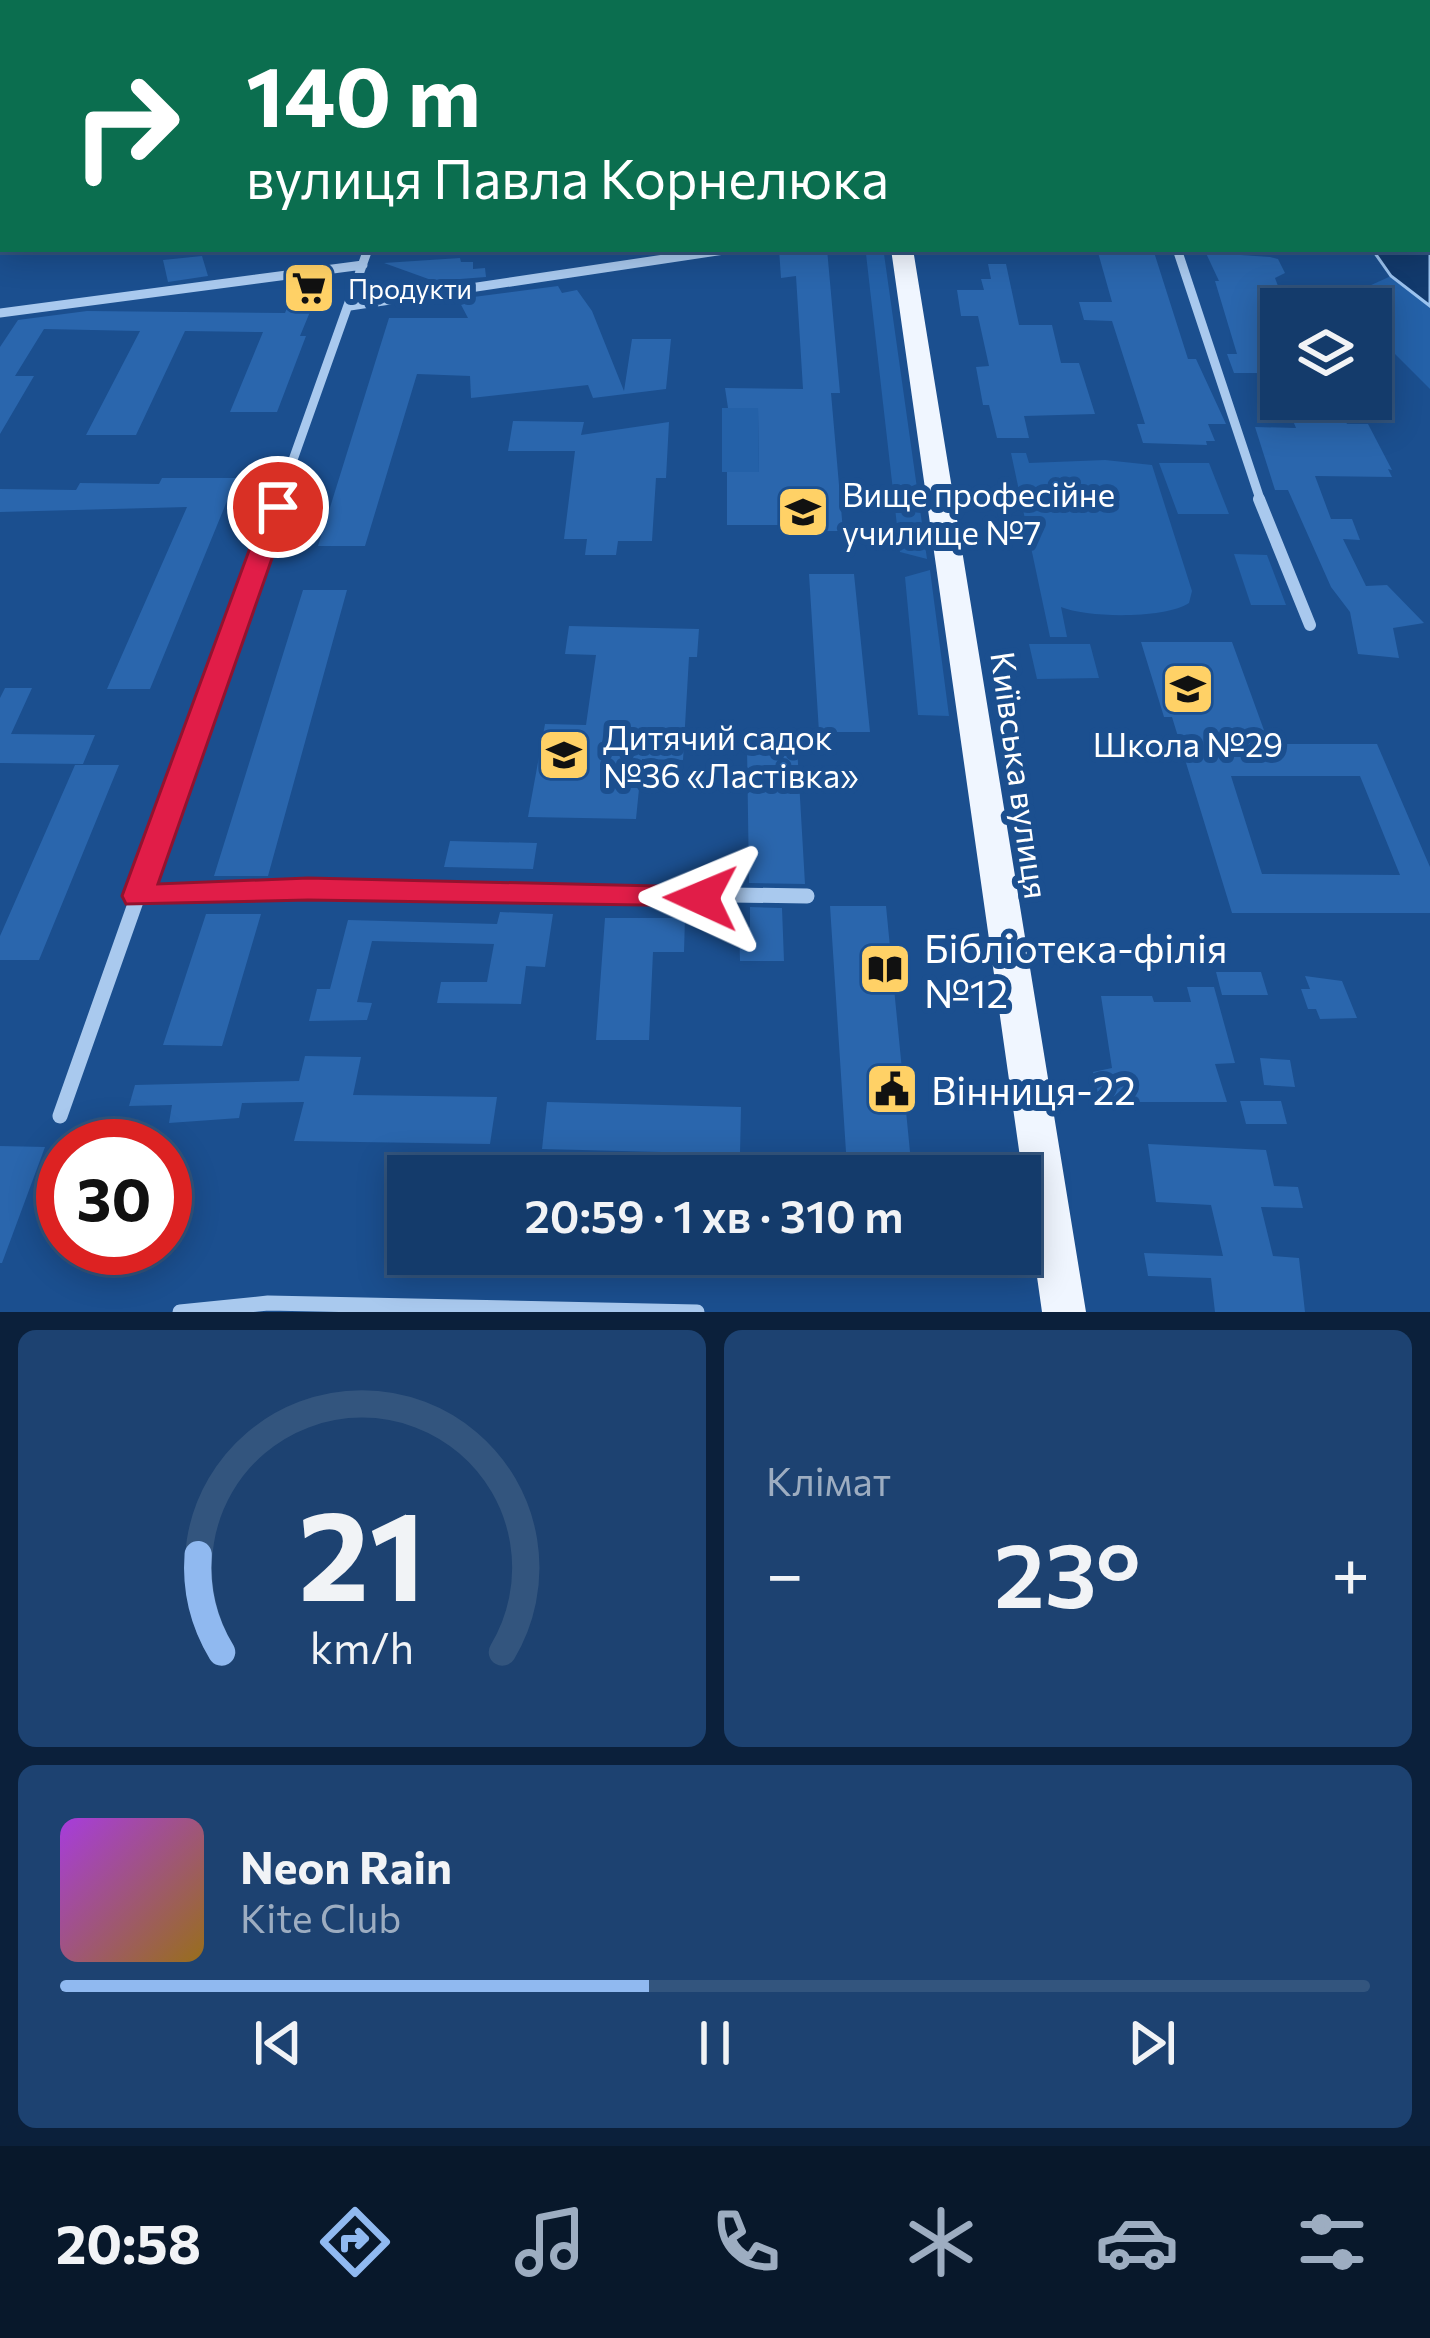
<!DOCTYPE html>
<html lang="uk">
<head>
<meta charset="utf-8">
<style>
	:root { --surface:#143b6b; --page:#1d4271; --text:#f1f3f6; --muted:#9dadc1; --line:#33557e; --accent:#90b9f0 }
	body { margin:0; font-family:Commissioner,sans-serif; background:var(--page); color:var(--text); height:100vh; display:flex; flex-direction:column; font-size:45px; white-space:nowrap }
	* { box-sizing:border-box; margin:0 }
	p { font-size:39px; color:var(--muted) }
	.icon { flex:none; width:66px; height:66px; fill:none; stroke:currentColor; stroke-width:2; stroke-linecap:round; stroke-linejoin:round }
	.map { position:relative; height:1312px; overflow:hidden }
	.panel { display:flex; flex-direction:column; gap:18px; padding:18px; background:#0b203b; flex:1 }
	.panel>* { flex:none }
	.banner { position:absolute; left:0px; top:0px; width:1431px; height:252px; box-shadow:0 6px 30px #0003,0 0 0 3px var(--line); background:#0b6e4f; color:#fff; overflow:hidden }
	.tools { position:absolute; left:1260px; top:288px; display:grid; gap:24px }
	.tools a { display:grid; place-items:center; width:132px; height:132px; border-radius:0px; background:var(--surface); box-shadow:0 6px 30px #0003,0 0 0 3px var(--line); font-size:60px }
	.speed { position:absolute; left:36px; top:1119px; display:flex; gap:24px; font-size:60px; font-weight:700; text-align:center }
	.speed>* { display:grid; place-content:center; width:156px; height:156px; border-radius:50%; background:var(--surface); box-shadow:0 6px 30px #0003,0 0 0 3px var(--line); line-height:1 }
	.speed .limit { border:18px solid #d22; background:#fff; color:#111 }
	.pin { position:absolute; display:grid; place-items:center; width:102px; height:102px; color:#fff; margin:-51px; border:6px solid #fff; border-radius:50%; box-shadow:0 3px 12px #0007 }
	.me { position:absolute; width:132px; margin:-66px; rotate:271deg; stroke-linejoin:round; filter:drop-shadow(0 0 9px #0008) }
	.turn { display:flex; align-items:center; gap:42px; height:252px; padding:0 48px; font-size:54px }
	.turn .icon { width:156px; height:156px; stroke-width:2.5 }
	.turn b { display:block; font-size:84px; line-height:102px }
	.big { font-size:90px; font-weight:600; line-height:1.1 }
	.panel .widget { flex:1; display:flex; flex-direction:column; justify-content:center; gap:18px; min-width:0; padding:0 42px; border-radius:18px; background:var(--page) }
	.panel .dial { align-items:center; gap:0 }
	.dial svg { height:312px; overflow:visible; fill:none; stroke:var(--line); stroke-width:7; stroke-linecap:round; text-anchor:middle }
	.dial text { fill:var(--text); stroke:none }
	.song { display:flex; align-items:center; gap:36px }
	.cover { width:144px; height:144px; border-radius:18px; background:linear-gradient(135deg,hsl(280 70% 55%),hsl(40 70% 35%)) }
	.played { height:12px; border-radius:6px; background:linear-gradient(90deg,var(--accent) 45%,var(--line) 45%) }
	.keys { display:flex; justify-content:space-around; direction:ltr }
	.heat { display:flex; justify-content:space-between; align-items:center; font-size:66px; direction:ltr }
	.panel .tiles { flex:1; display:grid; gap:18px; grid-template-columns:1fr 1fr }
	.widget:last-child { grid-column:span 2 }
	.trip { position:absolute; left:387px; top:1155px; width:654px; height:120px; border-radius:0px; background:var(--surface); box-shadow:0 6px 30px #0003,0 0 0 3px var(--line); font-weight:600; line-height:120px; text-align:center }
	.dock { display:flex; height:192px; justify-content:space-around; align-items:center; background:#08182b; color:var(--muted) }
	.dock .icon { width:84px; height:84px }
	.dock .active { color:var(--accent) }
	.dock b { font-size:54px; color:var(--text) }
	.map>svg:first-child { display:block }
	.green { fill:#2461a8 }
	.water { fill:#123a6d; stroke:#9cc4f0; stroke-width:3 }
	.building { fill:#2a66ad; fill-rule:evenodd }
	.lines { fill:none; stroke-linecap:round; stroke-linejoin:round }
	.minor-far2 { stroke:#a9c9ee; stroke-width:9 }
	.minor-far1 { stroke:#a9c9ee; stroke-width:12 }
	.minor { stroke:#a9c9ee; stroke-width:15 }
	.primary { fill:#f0f6ff; fill-rule:evenodd }
	.rail { stroke:#fff; stroke-width:6; stroke-dasharray:16 8; stroke-linecap:butt }
	.route { fill:#e11d48; stroke:#92132f; stroke-width:3 }
	.labels { text-anchor:middle; dominant-baseline:central; stroke-width:12; stroke-linejoin:round; paint-order:stroke }
	.far-poi-label { font-size:27px; fill:#fff; stroke:#1b4f8f; text-anchor:start }
	.poi-label { font-size:33px; fill:#fff; stroke:#1b4f8f; text-anchor:start }
	.street-label { font-size:33px; fill:#fff; stroke:#1b4f8f }
	.near-poi-label { font-size:39px; fill:#fff; stroke:#1b4f8f; text-anchor:start }
</style>
</head>
<body>
<div class="map">
<svg width="1430" height="1312" viewBox="0 0 1430 1312">
	<rect width="100%" height="100%" fill="#1b4f8f"/>
	<path class="green" d="M866,254h18l43,305 -27,-7z
		M1391,276l39,30v83l-41,-41 -5,-12 6,-25 -21,-25z
		M722,408h36l1,64h-37z
		M1011,453h15l3,10 76,-3 47,5 40,126 -3,12c-24,16 -102,15 -128,4l6,30h-17z
		M1159,463h50l20,51h-51z
		M1234,554l33,1 19,50h-35z
		M930,570l19,146 -31,-1 -13,-138z
		M1029,644h61l9,34 -62,1z"/>
	<path class="water" d="M1393,0h37v306l-39,-30 -19,-27h56v-246h-38z"/>
	<path class="building" d="M779,249h48l13,144h-9l12,138h-36l-1,-6h-79v-53h32l-1,-64h-30l-3,-20 78,1 -7,-113 -15,2z
		M1097,249h56l35,110h8l30,65h-18l7,17h-9l1,4 -64,-2 -6,-19h8l-33,-103 -28,-1 -5,-18h33z
		M1204,249h33l4,6 29,2 8,2 7,14 -10,5 6,16v120l-18,-41h-29l-7,-19h10l-22,-73h4z
		M202,256l6,20 -40,6 -5,-22z
		M460,258l1,4h12v7l12,-1 1,9 -52,4 -50,-18z
		M988,264h18l13,61h33l9,38h18l16,51 -71,2 5,22h-32l-8,-33h-6l-7,-38 13,-1 -11,-50h-17l-4,-26h27l-3,-11h10z
		M318,280l-8,11 7,4 -17,41h6l-29,76h-47l33,-80 -78,-1 -49,104h-50l54,-104 -96,-2 -29,47h19l-34,58v-87l18,-27 69,-9 198,2 12,-30z
		M558,286l4,7 15,-3 15,21 32,80 8,-52h39l-5,50 -73,9 -5,-13 -117,13 -1,-22 -53,-2 -52,172h-47l71,-228h79l-10,-19z
		M1287,406l52,1 8,17h21l24,46 -4,-1 4,8 -77,-1 16,43h21l8,21 -17,-1 23,47 21,-1 37,38 -31,5 6,30 -41,-4 -8,-42 -19,-25 -43,-97h-13l-20,-63 41,1z
		M513,421l71,1 -3,13 88,-13 -3,56h-10l-4,63h-34l-2,14h-31l2,-16h-23l11,-88h-67z
		M162,478h79l-9,23h-5l-77,188h-43l80,-182 -187,5v-23l76,1 4,-7 79,1z
		M809,574h45l16,158h-51z
		M303,590h44l-79,286h-54z
		M569,626l130,3 -2,28h-8l-6,103 -41,-1 -6,60 -108,-2 17,-93 41,1 10,-70 -31,-1z
		M1141,642h91l37,102h108l53,123v46h-198l-60,-196h-8zM1231,776h129l40,99 -138,-1z
		M5,688h27l-21,46 84,1 -12,29 -83,-1v-65z
		M747,746h50l8,138 -56,-1z
		M75,765h44l-80,195h-39v-24z
		M450,841l87,2 -4,26 -89,-2z
		M830,906h56l24,246h-64z
		M750,907l32,1 2,53h-44l-1,-34h11z
		M500,912l53,2 -8,53 -19,-1 -5,38 -84,-1 4,-21h46l7,-38 -122,-3 -15,61 15,1 -5,17 -58,1 8,-32h13l18,-69 149,4z
		M206,914h55l-39,132 -59,-1z
		M605,918h80l-1,34h-31l-4,88h-53z
		M1216,972h45l7,23h-46z
		M1305,976l37,5 15,37 -37,1 -4,-10h-8l-7,-20h9z
		M1187,987h27l21,76 -20,1 12,38h-127l-7,-30 19,-4 -11,-72h51l2,6h37z
		M305,1056l56,1 -8,38 144,2 -7,47 -196,-3 10,-39 -62,1 -3,15 -70,5 3,-18 -43,1 6,-21 164,-4z
		M1260,1058l30,2 5,27 -31,-2z
		M1240,1101h41l6,23h-41z
		M547,1102l194,5 -1,47 -198,-5z
		M1148,1144l118,6 8,36 24,1 5,21 -42,-1 12,49 26,2 6,54h-90l-4,-34 -63,-2 -4,-23 79,3 -12,-51 -55,-3z
		M0,1146l45,1 -43,116h-2z"/>
	<g class="lines">
		<path class="minor-far2" d="M1177,249l84,253
			M0,250l3,-5
			M350,306l381,-57
			M0,313l363,-48
			M278,502l90,-253"/>
		<path class="minor-far1" d="M1259,499l51,126
			M151,859l128,-360"/>
		<path class="minor" d="M138,896l170,-7 499,7
			M60,1116l92,-260
			M180,1312l88,-9 429,9"/>
		<path class="primary" d="M858,0h16v3h-16z
			M891,249h22l173,1063h-44z"/>
		<path class="rail" d="M0,230l3,-5"/>
	</g>
	<path class="route" d="M278,500l12,7 -132,377 150,-6 393,9 11,3 5,8 -5,8 -404,-6 -182,4 -4,-8 143,-389z"/>
	<defs>
		<g id="supermarket-square" transform="scale(2.7)"><rect x="-9" y="-9" width="18" height="18" rx="4" fill="#ffd166" stroke="#1b4f8f"/><path d="M-6-5.5h2.5l.6 2H6L4.5 2H-2.5L-4.4-4H-6ZM-1.5 3.2a1.3 1.3 0 1 0 .1 0ZM3 3.2a1.3 1.3 0 1 0 .1 0Z" fill="#111"/></g>
		<g id="university-square" transform="scale(2.7)"><rect x="-9" y="-9" width="18" height="18" rx="4" fill="#ffd166" stroke="#1b4f8f"/><path d="M0-5L7-2L0 1L-7-2ZM-4 1L0 2.5L4 1V4Q0 6-4 4Z" fill="#111"/></g>
		<g id="school-square" transform="scale(2.7)"><rect x="-9" y="-9" width="18" height="18" rx="4" fill="#ffd166" stroke="#1b4f8f"/><path d="M0-5L7-2L0 1L-7-2ZM-4 1L0 2.5L4 1V4Q0 6-4 4Z" fill="#111"/></g>
		<g id="library-square" transform="scale(2.7)"><rect x="-9" y="-9" width="18" height="18" rx="4" fill="#ffd166" stroke="#1b4f8f"/><path d="M-6-4Q-3-5.5-.7-3.5V5Q-3 3-6 4ZM6-4Q3-5.5 .7-3.5V5Q3 3 6 4Z" fill="#111"/></g>
		<g id="civic-square" transform="scale(2.7)"><rect x="-9" y="-9" width="18" height="18" rx="4" fill="#ffd166" stroke="#1b4f8f"/><path d="M-.6-6.5H3V-4.5H.6V-3L4-1V1h2V6H-6V1h2V-1L-.6-3ZM-1.2 2.5V6h2.4V2.5Z" fill="#111"/></g>
	</defs>
	<g fill-rule="evenodd">
		<use href="#supermarket-square" x="309" y="288"/>
		<use href="#university-square" x="803" y="512"/>
		<use href="#school-square" x="1188" y="689"/>
		<use href="#school-square" x="564" y="755"/>
		<use href="#library-square" x="885" y="969"/>
		<use href="#civic-square" x="892" y="1089"/>
	</g>
	<g class="labels">
		<g class="far-poi-label">
			<text x="348" y="288">Продукти</text>
		</g>
		<g class="poi-label">
			<text x="842" y="493">Вище професійне<tspan x="842" dy="38">училище №7</tspan></text>
			<text x="603" y="736">Дитячий садок<tspan x="603" dy="38">№36 «Ластівка»</tspan></text>
			<text x="1188" y="743" text-anchor="middle">Школа №29</text>
		</g>
		<g class="street-label">
			<text transform="translate(1021 775) rotate(82)">Київська вулиця</text>
		</g>
		<g class="near-poi-label">
			<text x="924" y="947">Бібліотека-філія<tspan x="924" dy="45">№12</tspan></text>
			<text x="931" y="1089">Вінниця-22</text>
		</g>
	</g>
</svg>
<div class="tools">
<a><svg class="icon" aria-label="layers" viewBox="0 0 24 24"><path d="M12 4l9 5-9 5-9-5zM3 14l9 5 9-5"/></svg></a>
</div>
<div class="speed"><div class="limit">30</div></div>
<div class="pin" style="left:278px;top:507px;background:#d93025"><svg class="icon" aria-label="arrive" viewBox="0 0 24 24"><path d="M6 21V4h12l-3 4 3 4H6"/></svg></div>
<svg class="me" style="left:701px;top:898px" viewBox="-20 -20 40 40"><path d="M0-17L14 15 0 8-14 15z" fill="#e11d48" stroke="#fff" stroke-width="4"/></svg>
<div class="trip">20:59 · 1 хв · 310 m</div>
<div class="banner">
<div class="turn"><svg class="icon" aria-label="right" viewBox="0 0 24 24"><path d="M7 20v-9h11M14 6l5 5-5 5"/></svg><div><b>140 m</b>вулиця Павла Корнелюка</div></div>
</div>
</div>
<section class="panel">
<div class="tiles">
<div class="widget dial"><svg viewBox="0 0 100 80">
<path d="M14 69A42 42 0 1 1 86 69"/>
<path d="M14 69A42 42 0 0 1 8 44" stroke="#90b9f0"/>
<text x="50" y="56" font-size="32" font-weight="700">21</text>
<text x="50" y="72" font-size="11">km/h</text>
</svg></div>
<div class="widget"><p>Клімат</p>
<div class="heat"><a>−</a><b class="big">23°</b><a>+</a></div>
</div>
<div class="widget">
<div class="song"><i class="cover"></i><div><b>Neon Rain</b><p>Kite Club</p></div></div>
<div class="played"></div>
<div class="keys"><svg class="icon" aria-label="previous" viewBox="0 0 24 24"><path d="M18 5L8 12l10 7zM5 5v14"/></svg><svg class="icon" aria-label="pause" viewBox="0 0 24 24"><path d="M8 5v14M16 5v14"/></svg><svg class="icon" aria-label="next" viewBox="0 0 24 24"><path d="M6 5l10 7-10 7zM19 5v14"/></svg></div>
</div>
</div>
</section>
<nav class="dock">
<b>20:58</b>
<svg class="icon active" aria-label="directions" viewBox="0 0 24 24"><path d="M12 3l9 9-9 9-9-9zM9 14v-3h6M13 9l2 2-2 2"/></svg>
<svg class="icon" aria-label="music" viewBox="0 0 24 24"><path d="M9 18V5l10-2v13"/><circle cx="6" cy="18" r="3"/><circle cx="16" cy="16" r="3"/></svg>
<svg class="icon" aria-label="phone" viewBox="0 0 24 24"><path d="M5 4h4l2 5-3 2q2 4 5 5l2-3 5 2v4C11 20 4 13 5 4z"/></svg>
<svg class="icon" aria-label="climate" viewBox="0 0 24 24"><path d="M12 3v18M4 7l16 10M4 17L20 7"/></svg>
<svg class="icon" aria-label="car" viewBox="0 0 24 24"><path d="M5 17H2v-5l4-1 3-4h7l3 4 3 1v5h-3M9 17h6M6 11h13"/><circle cx="7" cy="17" r="2"/><circle cx="17" cy="17" r="2"/></svg>
<svg class="icon" aria-label="filters" viewBox="0 0 24 24"><path d="M4 7h16M4 17h16"/><circle cx="9" cy="7" r="2"/><circle cx="15" cy="17" r="2"/></svg>
</nav>
</body>
</html>
